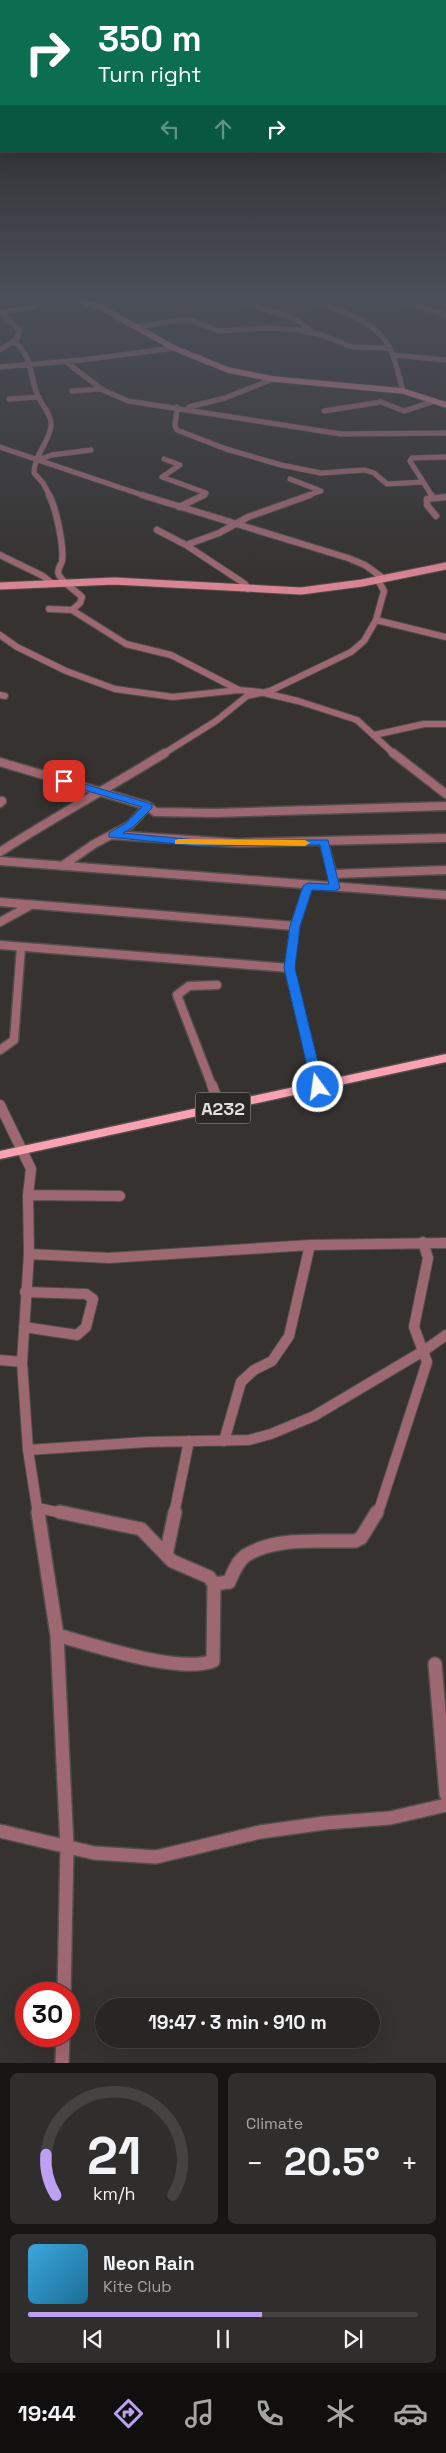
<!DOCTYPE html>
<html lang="en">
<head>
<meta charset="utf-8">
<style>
	:root { --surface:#282624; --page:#302e2c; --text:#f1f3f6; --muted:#a5a5a6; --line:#444341; --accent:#bca0f2 }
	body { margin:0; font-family:"Space Grotesk",sans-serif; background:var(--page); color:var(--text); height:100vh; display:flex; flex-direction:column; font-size:19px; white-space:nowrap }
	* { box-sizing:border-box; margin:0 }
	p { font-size:16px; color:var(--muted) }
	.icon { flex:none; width:28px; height:28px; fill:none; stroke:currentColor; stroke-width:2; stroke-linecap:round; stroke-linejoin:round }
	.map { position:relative; height:2063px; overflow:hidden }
	.sheet { display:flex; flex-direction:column; gap:10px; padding:10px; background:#161514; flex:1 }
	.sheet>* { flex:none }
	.guide { position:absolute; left:0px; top:0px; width:446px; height:152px; box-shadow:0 5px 20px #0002,0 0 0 1px var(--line); background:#0b6e4f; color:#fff; overflow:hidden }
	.speed { position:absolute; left:15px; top:1982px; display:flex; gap:10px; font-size:25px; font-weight:700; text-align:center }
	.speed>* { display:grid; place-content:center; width:65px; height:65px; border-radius:50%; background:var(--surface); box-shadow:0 5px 20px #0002,0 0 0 1px var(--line); line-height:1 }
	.speed .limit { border:8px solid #d22; background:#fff; color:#111 }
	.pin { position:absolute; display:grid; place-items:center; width:42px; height:42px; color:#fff; margin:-21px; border-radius:10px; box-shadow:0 2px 8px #0006 }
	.me { position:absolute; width:55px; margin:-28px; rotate:346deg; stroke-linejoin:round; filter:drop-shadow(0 0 4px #0008) }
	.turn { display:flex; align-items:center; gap:18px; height:105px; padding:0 15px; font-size:22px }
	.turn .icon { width:65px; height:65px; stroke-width:2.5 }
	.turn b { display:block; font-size:35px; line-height:42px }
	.lanes { display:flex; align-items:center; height:48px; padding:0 15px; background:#0003; justify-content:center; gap:25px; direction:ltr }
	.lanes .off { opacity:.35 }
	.big { font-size:38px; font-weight:700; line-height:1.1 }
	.sheet .card { flex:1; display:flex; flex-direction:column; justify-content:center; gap:8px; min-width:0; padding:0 18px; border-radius:8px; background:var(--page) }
	.sheet .dial { align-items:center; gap:0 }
	.dial svg { height:130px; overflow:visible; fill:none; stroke:var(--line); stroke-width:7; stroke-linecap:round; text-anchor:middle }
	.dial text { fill:var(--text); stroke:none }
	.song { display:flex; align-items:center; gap:15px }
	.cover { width:60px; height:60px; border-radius:8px; background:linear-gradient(135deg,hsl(200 70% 55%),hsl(200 70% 35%)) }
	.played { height:5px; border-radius:2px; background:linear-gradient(90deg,var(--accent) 60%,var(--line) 60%) }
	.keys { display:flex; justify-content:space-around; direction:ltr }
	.heat { display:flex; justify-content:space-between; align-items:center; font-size:28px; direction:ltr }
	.sheet .tiles { flex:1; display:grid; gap:10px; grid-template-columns:1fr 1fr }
	.card:last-child { grid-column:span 2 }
	.trip { position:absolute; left:95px; top:1998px; width:285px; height:50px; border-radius:25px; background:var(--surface); box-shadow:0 5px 20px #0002,0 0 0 1px var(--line); font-weight:700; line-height:50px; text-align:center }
	.menu { display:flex; height:80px; justify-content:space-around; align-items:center; background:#100f0e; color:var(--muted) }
	.menu .icon { width:35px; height:35px }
	.menu .current { color:var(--accent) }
	.menu b { font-size:22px; color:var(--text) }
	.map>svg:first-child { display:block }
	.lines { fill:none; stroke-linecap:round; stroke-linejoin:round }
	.street-far4-casing { stroke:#514e4c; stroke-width:6 }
	.street-far3-casing { stroke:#514e4c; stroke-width:8 }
	.street-far2-casing { stroke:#514e4c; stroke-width:11 }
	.street-far1-casing { stroke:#514e4c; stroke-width:12 }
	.street-casing { stroke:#514e4c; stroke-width:16 }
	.secondary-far1-casing { stroke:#514e4c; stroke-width:7 }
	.secondary-casing { stroke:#514e4c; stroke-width:9 }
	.primary-casing { stroke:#514e4c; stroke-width:3 }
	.street-far4 { stroke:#9e6871; stroke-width:5 }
	.street-far3 { stroke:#9e6871; stroke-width:6 }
	.street-far2 { stroke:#9e6871; stroke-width:8 }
	.street-far1 { stroke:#9e6871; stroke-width:10 }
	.street { stroke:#9e6871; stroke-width:13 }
	.secondary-far1 { stroke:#d98493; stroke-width:5.5 }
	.secondary { stroke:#d98493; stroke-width:7 }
	.primary { fill:#faa2b1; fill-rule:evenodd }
	.route { fill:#1a73e8; stroke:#114b97 }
	.slow { fill:#f59e0b }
	.labels { text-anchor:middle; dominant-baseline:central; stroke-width:5; stroke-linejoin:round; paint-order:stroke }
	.shield { fill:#2b2826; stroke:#aba9a8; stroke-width:1 }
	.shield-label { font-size:18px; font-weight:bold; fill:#e2e0df }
</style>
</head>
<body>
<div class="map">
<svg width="446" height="2063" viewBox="0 0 446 2063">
	<rect width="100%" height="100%" fill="#353230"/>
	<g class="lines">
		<g class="street-far4-casing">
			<path id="street-far4" d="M293,295c31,11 80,20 96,52 7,13 10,30 14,44
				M383,295l63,20
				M432,295l14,8
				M244,302l53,18 14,11
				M95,305l44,-10
				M0,311l20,20 -4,9 -16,10
				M1,312l33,-5 7,-6 19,-6
				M135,327l53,-8 31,12 48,-3 30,2 22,4 33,13 38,1
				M14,342c18,12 16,34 23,52 4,11 15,20 14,32 -2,17 -17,29 -17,47l9,10 7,13
				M393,355l53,5
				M66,362l37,28 25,11 213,33 105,-1
				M0,367l82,-7 92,-12
				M72,391l30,-2
				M9,399l30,-2
				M177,407l-2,19 2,4 49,19 55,16 40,8 44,-3 9,3 13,11 36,-2
				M189,407l36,-9 48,-19
				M324,411l57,-9 23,9 31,-10
				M0,447l145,49
				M164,459l16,6 -18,12 44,16 -4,3
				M38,460l14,-5 39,-5
				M290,479l31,12 -15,5
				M432,496l-22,-35 2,-3 34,-1"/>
		</g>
		<g class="street-far3-casing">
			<path id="street-far3" d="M49,495c7,13 15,50 13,66 -1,5 -6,9 -3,14 4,8 17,16 23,22l-2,6 -8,7
				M142,495l206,63 17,7 18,13
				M431,495l2,3
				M179,507l25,-12
				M436,516l-9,-11v-6l19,-2
				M157,530l29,15 59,39 3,5
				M186,545l33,-12 29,-16 62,-22
				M0,555l43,21 10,8
				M49,609l23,1 54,34 45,11 68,35
				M376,620l70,17
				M0,635l17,12 49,24 49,18 58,8 66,-7 21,2 38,9 59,19 37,34
				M0,695l5,1
				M374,735l50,-11h22
				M163,754l53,-33 31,-25 23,-5 81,-39 13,-11 12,-21 8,-29 -6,-11"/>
		</g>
		<g class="street-far2-casing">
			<path id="street-far2" d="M393,753l53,41
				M0,762l148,44 7,6 60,1 231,-7
				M0,803l2,-2
				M112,835l125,8 209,-5
				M324,843l10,37
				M0,852c54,-35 110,-65 165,-99
				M0,861l446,34
				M62,866l32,-22 36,-19 18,-19
				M333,874l113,-4
				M308,886l-13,40 -6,42 29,118
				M0,902l295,24
				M0,922l31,-17
				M0,945l289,23
				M0,1050l14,-10 7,-93
				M212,1086l-35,-91 12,-9 28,-1"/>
		</g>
		<g class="street-far1-casing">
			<path id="street-far1" d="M212,1085l9,24
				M318,1085v2
				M0,1105l31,64 -3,26 1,59 -7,108 6,88 10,64
				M28,1195l92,1
				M29,1254l80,4 201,-13 136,-2
				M24,1327l53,8 9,-8 7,-28 -7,-5 -61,-2
				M0,1360l22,2
				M224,1441l17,-59 13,-12 18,-9 17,-25 21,-91
				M28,1450l119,-8 102,-2 22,-6 43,-18 111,-66 21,-15
				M38,1508l28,6
				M174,1514l15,-73
				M376,1514l4,-7 47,-145 -13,-35 14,-69 -5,-16"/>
		</g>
		<g class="street-casing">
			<path id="street" d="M38,1512l19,123 10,212 -3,147
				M166,1555l9,-43
				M214,1584l15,-2c4,-9 8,-20 16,-26 30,-20 76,-14 110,-15l6,-3 16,-26
				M57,1635c37,10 121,39 156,26l1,-77 -5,-7 -37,-16 -31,-32 -81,-17
				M435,1664l11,130
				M0,1831l94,22 62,4 104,-25 65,-9 65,-5 56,-13
				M62,2063l1,-27"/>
		</g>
		<g class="secondary-far1-casing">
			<path id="secondary-far1" d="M64,295l40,14 70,39 54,22 45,9 130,12 43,14"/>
		</g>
		<g class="secondary-casing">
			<path id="secondary" d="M0,586l114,-5 187,10 61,-8 84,-17"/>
		</g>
		<g class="primary-casing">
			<path id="primary" d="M446,1054v8l-446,97v-8z"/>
		</g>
		<use href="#street-far4" class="street-far4"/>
		<use href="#street-far3" class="street-far3"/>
		<use href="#street-far2" class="street-far2"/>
		<use href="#street-far1" class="street-far1"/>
		<use href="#street" class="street"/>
		<use href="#secondary-far1" class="secondary-far1"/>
		<use href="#secondary" class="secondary"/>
		<use href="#primary" class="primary"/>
	</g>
	<linearGradient id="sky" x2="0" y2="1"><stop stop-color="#1d1c1a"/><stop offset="0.51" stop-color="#4b4f59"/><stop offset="1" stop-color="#4b4f59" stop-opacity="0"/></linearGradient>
	<rect width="446" height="584" fill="url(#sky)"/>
	<path class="route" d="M64,778l88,26v4l-19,19 -10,6 74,7h131l12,48 -5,3 -23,-1 -12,36 -5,42 29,119 -2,2h-8l-2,-2 -28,-119 6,-42 13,-40 5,-3 21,1 -9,-39 -123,1 -88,-9v-4l17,-10 16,-16 -82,-24 -1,-2z"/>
	<path class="slow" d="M179,839l126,1 5,3 -5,3 -130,-2v-4z"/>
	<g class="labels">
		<rect class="shield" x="195.5" y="1092.5" width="55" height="31" rx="4"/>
		<g class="shield-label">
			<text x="223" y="1108">A232</text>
		</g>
	</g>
</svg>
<div class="speed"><div class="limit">30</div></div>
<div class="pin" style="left:64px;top:781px;background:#d93025"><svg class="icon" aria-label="arrive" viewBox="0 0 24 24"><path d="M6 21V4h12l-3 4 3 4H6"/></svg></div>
<svg class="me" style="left:318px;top:1087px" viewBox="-20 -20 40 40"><circle r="17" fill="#1a73e8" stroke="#fff" stroke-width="3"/><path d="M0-11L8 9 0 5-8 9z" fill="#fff"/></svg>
<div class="trip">19:47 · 3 min · 910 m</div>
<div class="guide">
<div class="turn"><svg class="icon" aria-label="right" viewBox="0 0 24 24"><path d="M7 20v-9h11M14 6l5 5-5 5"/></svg><div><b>350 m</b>Turn right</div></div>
<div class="lanes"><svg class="icon off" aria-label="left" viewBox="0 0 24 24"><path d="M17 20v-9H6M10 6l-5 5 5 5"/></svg><svg class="icon off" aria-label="ahead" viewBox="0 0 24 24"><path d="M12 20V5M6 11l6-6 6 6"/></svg><svg class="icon" aria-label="right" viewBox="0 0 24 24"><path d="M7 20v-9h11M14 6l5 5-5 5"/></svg></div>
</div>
</div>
<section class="sheet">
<div class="tiles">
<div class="card dial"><svg viewBox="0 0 100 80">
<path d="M14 69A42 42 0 1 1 86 69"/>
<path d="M14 69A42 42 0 0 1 8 44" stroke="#bca0f2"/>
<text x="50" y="56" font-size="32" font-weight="700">21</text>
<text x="50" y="72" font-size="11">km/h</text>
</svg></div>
<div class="card"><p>Climate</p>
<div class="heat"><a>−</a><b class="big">20.5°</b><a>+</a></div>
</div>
<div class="card">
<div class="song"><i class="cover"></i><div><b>Neon Rain</b><p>Kite Club</p></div></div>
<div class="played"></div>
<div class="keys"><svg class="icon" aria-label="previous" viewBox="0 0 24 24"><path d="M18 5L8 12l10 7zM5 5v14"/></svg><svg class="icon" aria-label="pause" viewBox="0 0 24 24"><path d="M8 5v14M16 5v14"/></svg><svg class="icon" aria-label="next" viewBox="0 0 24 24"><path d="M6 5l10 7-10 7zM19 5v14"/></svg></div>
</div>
</div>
</section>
<nav class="menu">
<b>19:44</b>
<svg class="icon current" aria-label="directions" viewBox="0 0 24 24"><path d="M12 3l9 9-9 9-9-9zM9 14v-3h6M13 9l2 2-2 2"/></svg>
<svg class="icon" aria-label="music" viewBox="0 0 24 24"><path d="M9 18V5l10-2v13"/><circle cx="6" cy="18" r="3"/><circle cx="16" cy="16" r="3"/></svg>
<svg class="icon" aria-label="phone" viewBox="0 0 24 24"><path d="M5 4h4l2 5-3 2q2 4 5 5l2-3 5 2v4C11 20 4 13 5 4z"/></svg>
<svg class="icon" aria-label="climate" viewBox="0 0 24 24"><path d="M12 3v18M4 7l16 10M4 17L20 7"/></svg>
<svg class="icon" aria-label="car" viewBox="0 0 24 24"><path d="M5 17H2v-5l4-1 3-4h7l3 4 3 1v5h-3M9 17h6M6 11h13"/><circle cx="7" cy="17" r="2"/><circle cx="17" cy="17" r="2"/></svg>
</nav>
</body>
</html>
